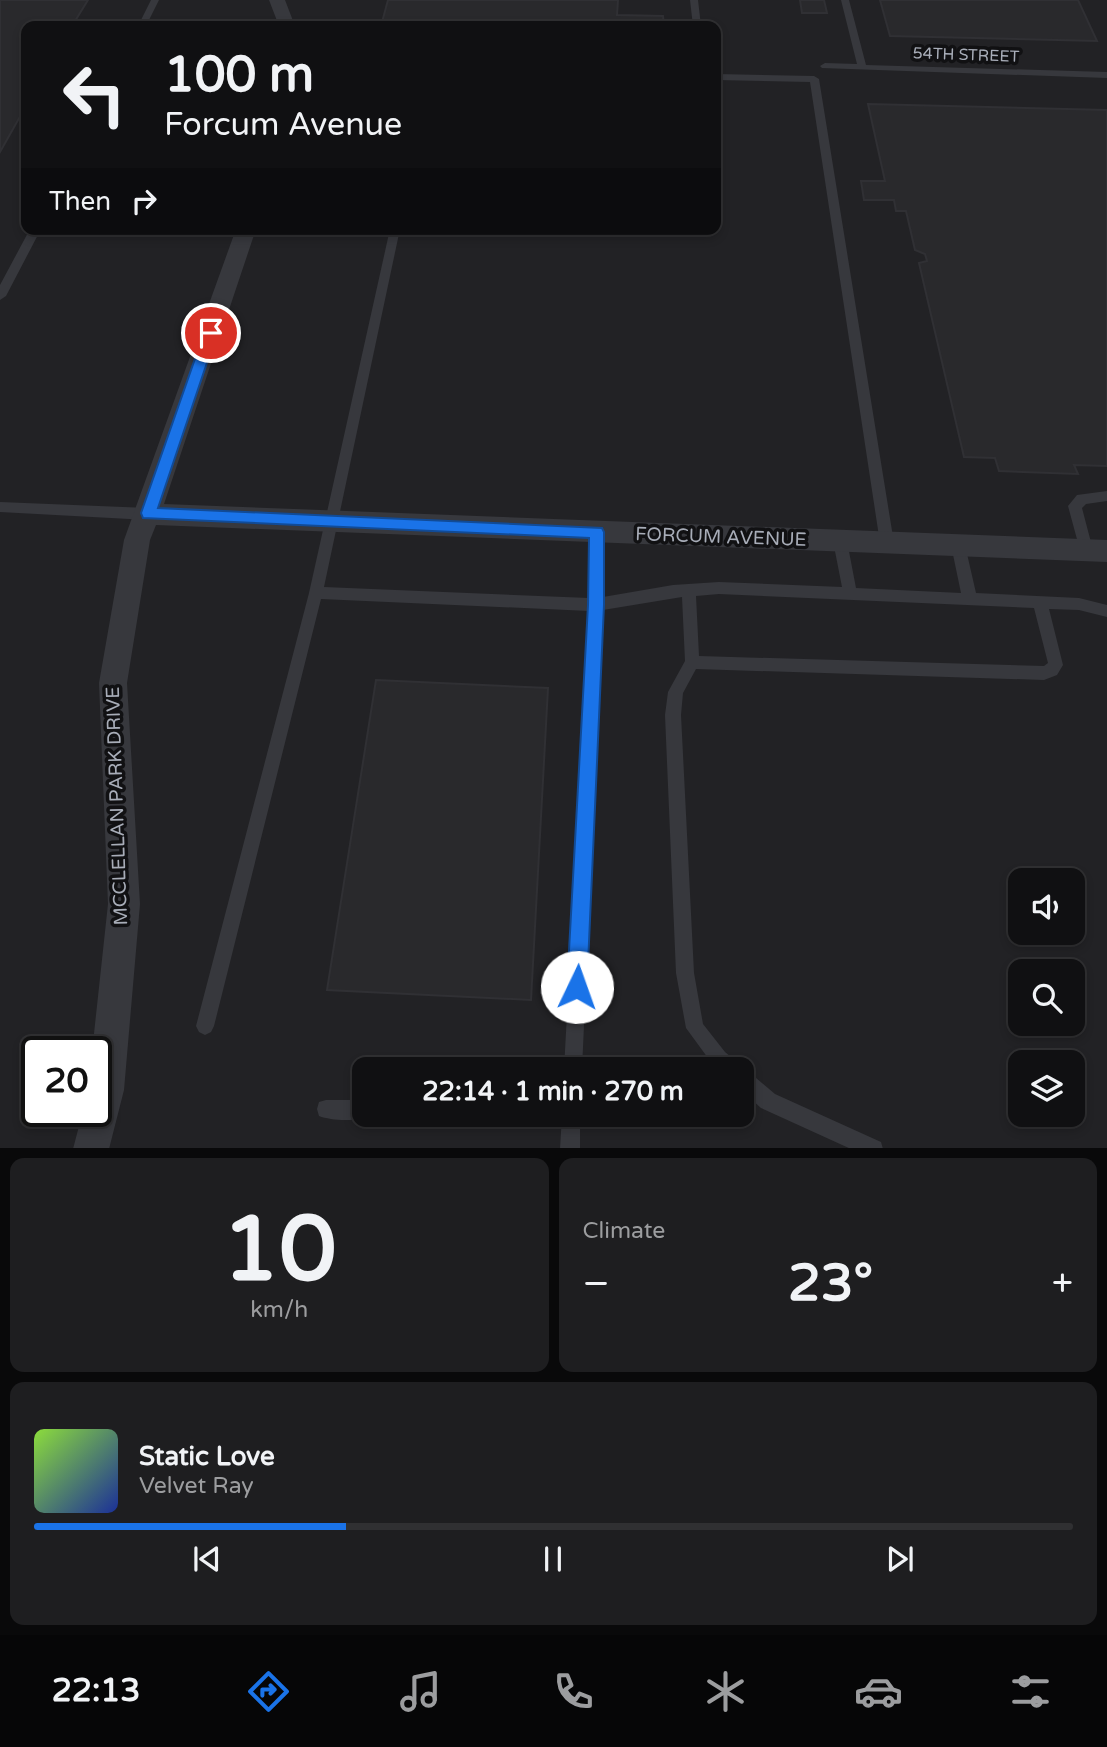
<!DOCTYPE html>
<html lang="en">
<head>
<meta charset="utf-8">
<style>
	:root { --surface:#101012; --page:#1e1e20; --text:#f1f3f6; --muted:#9c9d9f; --line:#303032; --accent:#1a73e8 }
	body { margin:0; font-family:"Varela Round",sans-serif; background:var(--page); color:var(--text); height:100vh; display:flex; flex-direction:column; font-size:26px; white-space:nowrap }
	* { box-sizing:border-box; margin:0 }
	p { font-size:23px; color:var(--muted) }
	.icon { flex:none; width:38px; height:38px; fill:none; stroke:currentColor; stroke-width:2; stroke-linecap:round; stroke-linejoin:round }
	.map { position:relative; height:1148px; overflow:hidden }
	.drawer { display:flex; flex-direction:column; gap:10px; padding:10px; background:#09090a; flex:1 }
	.drawer>* { flex:none }
	.top-card { position:absolute; left:21px; top:21px; width:700px; height:214px; border-radius:14px; box-shadow:0 4px 10px #0003,0 0 0 2px var(--line); background:#101012; color:var(--text); overflow:hidden }
	.controls { position:absolute; left:1008px; top:868px; display:grid; gap:14px }
	.controls a { display:grid; place-items:center; width:77px; height:77px; border-radius:14px; background:var(--surface); box-shadow:0 4px 10px #0003,0 0 0 2px var(--line); font-size:35px }
	.speed { position:absolute; left:21px; top:1036px; display:flex; gap:14px; font-size:35px; font-weight:700; text-align:center }
	.speed>* { display:grid; place-content:center; width:91px; height:91px; border-radius:50%; background:var(--surface); box-shadow:0 4px 10px #0003,0 0 0 2px var(--line); line-height:1 }
	.speed .limit { border:4px solid #111; border-radius:10px; background:#fff; color:#111 }
	.pin { position:absolute; display:grid; place-items:center; width:60px; height:60px; color:#fff; margin:-30px; border:4px solid #fff; border-radius:50%; box-shadow:0 2px 7px #0007 }
	.me { position:absolute; width:77px; margin:-38px; rotate:3deg; stroke-linejoin:round; filter:drop-shadow(0 0 5px #0008) }
	.turn { display:flex; align-items:center; gap:24px; height:147px; padding:0 28px; font-size:32px }
	.turn .icon { width:91px; height:91px; stroke-width:2.5 }
	.turn b { display:block; font-size:49px; line-height:60px }
	.then { display:flex; align-items:center; height:66px; padding:0 28px; background:#0003; gap:14px; font-size:26px }
	.big { font-size:52px; font-weight:700; line-height:1.1 }
	.drawer .tile { flex:1; display:flex; flex-direction:column; justify-content:center; gap:10px; min-width:0; padding:0 24px; border-radius:14px; background:var(--page) }
	.drawer .dial { align-items:center; gap:0 }
	.dial b { font-size:91px; line-height:1 }
	.song { display:flex; align-items:center; gap:21px }
	.cover { width:84px; height:84px; border-radius:10px; background:linear-gradient(135deg,hsl(90 70% 55%),hsl(230 70% 35%)) }
	.played { height:7px; border-radius:4px; background:linear-gradient(90deg,var(--accent) 30%,var(--line) 30%) }
	.keys { display:flex; justify-content:space-around; direction:ltr }
	.heat { display:flex; justify-content:space-between; align-items:center; font-size:38px; direction:ltr }
	.drawer .tiles { flex:1; display:grid; gap:10px; grid-template-columns:1fr 1fr }
	.tile:last-child { grid-column:span 2 }
	.trip { position:absolute; left:352px; top:1057px; width:402px; height:70px; border-radius:14px; background:var(--surface); box-shadow:0 4px 10px #0003,0 0 0 2px var(--line); font-weight:700; line-height:70px; text-align:center }
	.menu { display:flex; height:112px; justify-content:space-around; align-items:center; background:#060607; color:var(--muted) }
	.menu .icon { width:49px; height:49px }
	.menu .active { color:var(--accent) }
	.menu b { font-size:32px; color:var(--text) }
	.map>svg:first-child { display:block }
	.built { fill:#222225; fill-rule:evenodd }
	.building { fill:#29292c; stroke:#303034; stroke-width:2 }
	.lines { fill:none; stroke-linecap:round; stroke-linejoin:round }
	.service { fill:#37383d; fill-rule:evenodd }
	.minor { fill:#37383d; fill-rule:evenodd }
	.route { fill:#1a73e8; stroke:#114b97; stroke-width:2 }
	.labels { text-anchor:middle; dominant-baseline:central; stroke-width:7; stroke-linejoin:round; paint-order:stroke }
	.far-street-label { font-size:16px; fill:#a8adb8; stroke:#111113 }
	.street-label { font-size:19px; fill:#a8adb8; stroke:#111113 }
</style>
</head>
<body>
<div class="map">
<svg width="1107" height="1149" viewBox="0 0 1107 1149">
	<rect width="100%" height="100%" fill="#161618"/>
	<path class="built" d="M0,0h1107v1148l-1107,1zM26,26h690v203h-690zM1020,880h53v53h-53zM1020,971h53v53h-53zM37,1052h59v59h-59zM1020,1062h53v53h-53zM364,1069h378v46h-378z"/>
	<path class="building" d="M0,0h88l-16,26h-46v80l-26,46z
		M388,0h230l-1,15 46,1 1,10h-283z
		M800,0h24l3,13h-25z
		M880,0h198l19,41 -207,-5z
		M868,104l239,6v356l-33,-1 4,9 -79,-3 -4,-13 -31,-1 -45,-194 8,-2 -2,-7 -10,-4 -9,-39h-10l-2,-11h-30l-3,-19h24z
		M376,680l172,8 -17,312 -204,-10z"/>
	<g class="lines">
		<path class="service" d="M151,0h8l-13,26h-8z
			M690,0h8l3,26h-8z
			M841,0h8l17,65 241,7v6l-285,-10 -2,-2 5,-3 32,1z
			M716,74l98,2 5,3 75,464 -2,4h-10l-2,-4 -70,-461 -94,-2z
			M30,229h11l-35,67 -6,4v-15z
			M390,229h10l-76,358 265,11v-66l2,-4h10l2,4v65l70,-12 46,-3 123,5 -9,-46 2,-4h10l2,4 9,47 105,5 -10,-48 2,-4h10l2,4 11,48 103,5 28,7v12l-28,-7 -30,-1 14,56 -6,10 -13,5 -348,-11 -13,24 -2,22 13,258 9,51 22,28 12,10 2,7h-23l-30,-41 -10,-55 -11,-258 3,-23 17,-31 -3,-64 -79,13 -21,459h-18l25,-458 -268,-12 -107,427 -3,6 -6,3 -6,-3 -3,-6 113,-433zM719,594l315,14 14,55 -4,3 -345,-10 -3,-60z
			M1107,491v10l-21,3 -4,4 11,42 -2,4h-10l-13,-48 9,-11z
			M0,502l148,6 5,2 2,4 -2,4 -5,2 -148,-8z
			M742,1070l7,2 26,22 106,48 2,7h-32l-90,-41 -19,-17z
			M326,1100h38v15h7c-12,7 -39,6 -52,1l-2,-7 2,-7z
			M562,1115h18v34h-20z"/>
		<path class="minor" d="M269,0h16l10,26h-16z
			M236,229h20l-92,275 943,36v22l-951,-37 -6,15 -23,143 13,221 -16,186 -15,59h-36l10,-38h13v-59h-4l16,-148 -9,-221 25,-143z"/>
	</g>
	<path class="route" d="M211,328l6,5 -59,175 444,20 2,4v73l-17,382 -3,8 -7,2 -7,-2 -3,-8 21,-382 1,-67 -446,-20 -2,-5 63,-180z"/>
	<g class="labels">
		<g class="far-street-label">
			<text transform="translate(966 55) rotate(2)">54TH STREET</text>
		</g>
		<g class="street-label">
			<text transform="translate(721 537) rotate(2)">FORCUM AVENUE</text>
			<text transform="translate(117 806) rotate(-92)">MCCLELLAN PARK DRIVE</text>
		</g>
	</g>
</svg>
<div class="controls">
<a><svg class="icon" aria-label="sound" viewBox="0 0 24 24"><path d="M4 9h4l5-4v14l-5-4H4zM17 9q2 3 0 6"/></svg></a>
<a><svg class="icon" aria-label="search" viewBox="0 0 24 24"><circle cx="10" cy="10" r="6"/><path d="M15 15l6 6"/></svg></a>
<a><svg class="icon" aria-label="layers" viewBox="0 0 24 24"><path d="M12 4l9 5-9 5-9-5zM3 14l9 5 9-5"/></svg></a>
</div>
<div class="speed"><div class="limit">20</div></div>
<div class="pin" style="left:211px;top:333px;background:#d93025"><svg class="icon" aria-label="arrive" viewBox="0 0 24 24"><path d="M6 21V4h12l-3 4 3 4H6"/></svg></div>
<svg class="me" style="left:577px;top:987px" viewBox="-20 -20 40 40"><circle r="19" fill="#fff"/><path d="M0-13L10 11 0 6-10 11z" fill="#1a73e8"/></svg>
<div class="trip">22:14 · 1 min · 270 m</div>
<div class="top-card">
<div class="turn"><svg class="icon" aria-label="left" viewBox="0 0 24 24"><path d="M17 20v-9H6M10 6l-5 5 5 5"/></svg><div><b>100 m</b>Forcum Avenue</div></div>
<div class="then">Then<svg class="icon" aria-label="right" viewBox="0 0 24 24"><path d="M7 20v-9h11M14 6l5 5-5 5"/></svg></div>
</div>
</div>
<section class="drawer">
<div class="tiles">
<div class="tile dial"><b>10</b><p>km/h</p></div>
<div class="tile"><p>Climate</p>
<div class="heat"><a>−</a><b class="big">23°</b><a>+</a></div>
</div>
<div class="tile">
<div class="song"><i class="cover"></i><div><b>Static Love</b><p>Velvet Ray</p></div></div>
<div class="played"></div>
<div class="keys"><svg class="icon" aria-label="previous" viewBox="0 0 24 24"><path d="M18 5L8 12l10 7zM5 5v14"/></svg><svg class="icon" aria-label="pause" viewBox="0 0 24 24"><path d="M8 5v14M16 5v14"/></svg><svg class="icon" aria-label="next" viewBox="0 0 24 24"><path d="M6 5l10 7-10 7zM19 5v14"/></svg></div>
</div>
</div>
</section>
<nav class="menu">
<b>22:13</b>
<svg class="icon active" aria-label="directions" viewBox="0 0 24 24"><path d="M12 3l9 9-9 9-9-9zM9 14v-3h6M13 9l2 2-2 2"/></svg>
<svg class="icon" aria-label="music" viewBox="0 0 24 24"><path d="M9 18V5l10-2v13"/><circle cx="6" cy="18" r="3"/><circle cx="16" cy="16" r="3"/></svg>
<svg class="icon" aria-label="phone" viewBox="0 0 24 24"><path d="M5 4h4l2 5-3 2q2 4 5 5l2-3 5 2v4C11 20 4 13 5 4z"/></svg>
<svg class="icon" aria-label="climate" viewBox="0 0 24 24"><path d="M12 3v18M4 7l16 10M4 17L20 7"/></svg>
<svg class="icon" aria-label="car" viewBox="0 0 24 24"><path d="M5 17H2v-5l4-1 3-4h7l3 4 3 1v5h-3M9 17h6M6 11h13"/><circle cx="7" cy="17" r="2"/><circle cx="17" cy="17" r="2"/></svg>
<svg class="icon" aria-label="filters" viewBox="0 0 24 24"><path d="M4 7h16M4 17h16"/><circle cx="9" cy="7" r="2"/><circle cx="15" cy="17" r="2"/></svg>
</nav>
</body>
</html>
